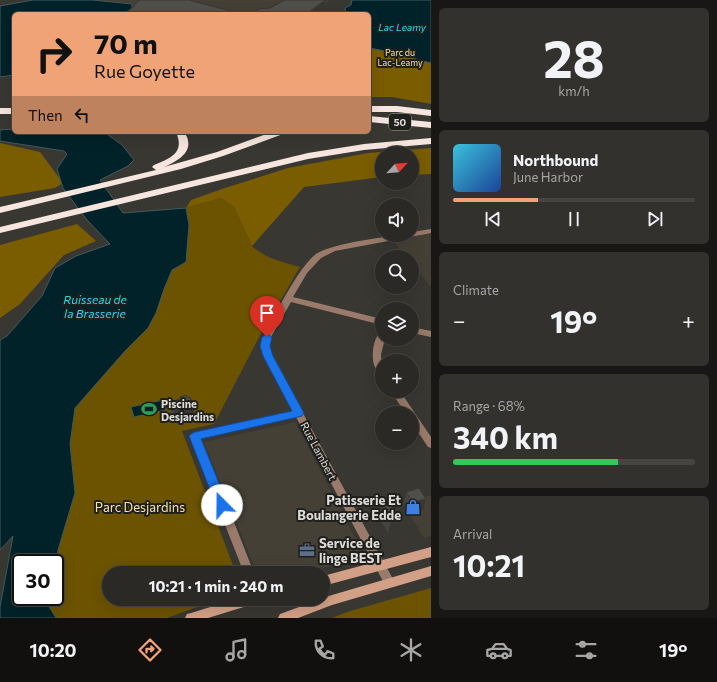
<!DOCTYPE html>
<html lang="en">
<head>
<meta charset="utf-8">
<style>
	:root { --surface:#2b2926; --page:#33312e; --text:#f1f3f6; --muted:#a6a6a7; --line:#474543; --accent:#efa377 }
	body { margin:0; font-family:Commissioner,sans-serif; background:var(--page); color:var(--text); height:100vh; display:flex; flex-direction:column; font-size:15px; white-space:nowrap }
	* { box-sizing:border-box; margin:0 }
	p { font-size:13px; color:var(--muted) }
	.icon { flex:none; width:22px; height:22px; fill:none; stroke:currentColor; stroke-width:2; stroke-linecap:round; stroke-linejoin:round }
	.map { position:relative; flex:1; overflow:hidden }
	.sheet { display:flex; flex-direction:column; gap:8px; padding:8px; background:#181715; width:286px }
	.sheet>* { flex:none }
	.top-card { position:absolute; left:12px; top:12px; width:359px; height:122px; border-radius:6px; box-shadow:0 4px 16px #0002,0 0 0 1px var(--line); background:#efa377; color:#111; overflow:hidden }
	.needle { width:26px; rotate:64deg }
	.controls { position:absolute; left:375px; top:146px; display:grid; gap:8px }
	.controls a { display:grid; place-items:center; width:44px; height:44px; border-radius:50%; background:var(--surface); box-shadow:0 4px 16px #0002,0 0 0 1px var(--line); font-size:20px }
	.speed { position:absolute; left:12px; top:554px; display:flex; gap:8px; font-size:20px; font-weight:700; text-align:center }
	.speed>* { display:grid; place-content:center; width:52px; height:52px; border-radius:50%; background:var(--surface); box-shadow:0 4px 16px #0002,0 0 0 1px var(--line); line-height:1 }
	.speed .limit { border:2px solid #111; border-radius:6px; background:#fff; color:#111 }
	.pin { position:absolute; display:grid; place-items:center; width:34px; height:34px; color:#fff; margin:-41px -17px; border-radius:50% 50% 50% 0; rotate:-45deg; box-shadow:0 0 4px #0007 }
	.pin .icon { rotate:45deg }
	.me { position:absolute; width:44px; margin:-22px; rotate:338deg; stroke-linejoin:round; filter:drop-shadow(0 0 3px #0008) }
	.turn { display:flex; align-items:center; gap:14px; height:84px; padding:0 16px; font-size:18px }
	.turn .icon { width:52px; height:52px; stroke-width:2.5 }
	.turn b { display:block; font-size:28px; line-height:34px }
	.then { display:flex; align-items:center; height:38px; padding:0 16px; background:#0003; gap:8px; font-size:15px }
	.big { font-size:30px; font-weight:700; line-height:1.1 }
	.sheet .widget { flex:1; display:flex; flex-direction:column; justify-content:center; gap:6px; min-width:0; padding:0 14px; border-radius:6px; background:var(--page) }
	.sheet .dial { align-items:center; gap:0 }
	.dial b { font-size:52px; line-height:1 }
	.song { display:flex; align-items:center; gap:12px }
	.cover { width:48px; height:48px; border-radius:6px; background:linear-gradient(135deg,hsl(190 70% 55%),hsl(220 70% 35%)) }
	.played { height:4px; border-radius:2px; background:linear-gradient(90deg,var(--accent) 35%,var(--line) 35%) }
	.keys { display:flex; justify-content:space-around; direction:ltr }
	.heat { display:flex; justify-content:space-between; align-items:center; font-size:22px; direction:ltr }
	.charge { height:6px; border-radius:3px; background:linear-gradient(90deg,#34c759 68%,var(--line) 0) }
	.trip { position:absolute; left:102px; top:566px; width:228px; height:40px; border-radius:20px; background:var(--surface); box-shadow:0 4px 16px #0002,0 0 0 1px var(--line); font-weight:700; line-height:40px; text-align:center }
	.dock { display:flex; height:64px; justify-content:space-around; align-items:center; background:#11100f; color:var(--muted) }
	.dock .icon { width:28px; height:28px }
	.dock .active { color:var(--accent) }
	.dock b { font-size:18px; color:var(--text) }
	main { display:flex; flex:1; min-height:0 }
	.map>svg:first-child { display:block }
	.built { fill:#454036 }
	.green { fill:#6c5302 }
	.forest { fill:#7a5d00 }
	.water { fill:#002228; stroke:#425a5d }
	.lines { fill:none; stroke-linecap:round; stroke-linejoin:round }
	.minor { fill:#9a7b6b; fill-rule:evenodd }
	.secondary { fill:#d2a086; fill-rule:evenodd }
	.motorway { fill:#f6e6df; fill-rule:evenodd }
	.wall { fill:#464440 }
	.shaded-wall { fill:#393734 }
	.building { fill:#514f4a; stroke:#393734 }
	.route { fill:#1a73e8; stroke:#114b97 }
	.labels { text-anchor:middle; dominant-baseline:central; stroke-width:4; stroke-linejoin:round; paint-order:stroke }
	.far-park-label { font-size:9px; fill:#f9e1a7; stroke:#1f1f1c }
	.far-water-label { font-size:10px; font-style:italic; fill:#2bd6ee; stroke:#1f1f1c }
	.shield { fill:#1f1f1c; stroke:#a4a3a0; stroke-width:1 }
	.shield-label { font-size:10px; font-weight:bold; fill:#dddbd8 }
	.poi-label { font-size:11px; font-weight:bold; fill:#dddbd8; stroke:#1f1f1c; text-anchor:start }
	.street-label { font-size:11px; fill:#dddbd8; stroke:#1f1f1c }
	.water-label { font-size:12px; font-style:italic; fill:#2bd6ee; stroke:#1f1f1c }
	.near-poi-label { font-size:13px; font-weight:bold; fill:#dddbd8; stroke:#1f1f1c; text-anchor:end }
	.near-park-label { font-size:13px; fill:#f9e1a7; stroke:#1f1f1c }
</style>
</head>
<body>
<main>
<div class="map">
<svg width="431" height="618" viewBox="0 0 431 618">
	<rect width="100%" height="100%" fill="#393732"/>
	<path class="built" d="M92,0h236l-5,14h-197l1,-11z
		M431,231v56l-19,-23v-7h-6l-15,-19z
		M295,422l70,135 -62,16h-46l-53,-131z
		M431,495v41l-7,2 -22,-35z"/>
	<path class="green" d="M221,198l13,9 18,39c14,13 31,16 48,21l-43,74 -43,83 -32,7 54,142h-127v26h110l-52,19h-111l-8,-13 2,-8h5v-22l3,-25 17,-57 -5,-49 5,-36 50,-57 23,-23 24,-58 14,-8 3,-37 -3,-17z
		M431,588v30h-99l15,-6z"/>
	<path class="forest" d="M369,48l17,3 45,12v41l-39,-7h-23z
		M0,143l40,9 23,31 -8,5 -55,9z
		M431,148v26l-19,1v-22h-30v24l-78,10 -52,59 -18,-39 -13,-9 -35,10 5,-8 34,-12 63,-20 80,-15z
		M77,224l19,17 -32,14 -44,49 -20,14v-73z"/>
	<path class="water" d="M33,0h59l40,4v5l-6,5h-112v61l-14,2v-71z
		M352,0h79v63l-45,-12 -17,-3v-34h-23l-1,-6 6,-3z
		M14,129v3h90l18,13 12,15 -6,6 -28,14 23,33 63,-5 3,17 -3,37 -14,8 -8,19 -8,24 -8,15 -23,23 -50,57 -5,36 5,49 -17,57 -3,25v-12h-34v34h29l-2,8 8,13h-56v-11l13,-71 -13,14v-210l7,-4 35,-40 13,-28 21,-12 34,-12 -23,-24 -24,-32 -6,-19 10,-15 -3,-3 -64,-10v-11z
		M163,400l3,10 -32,7 -3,-10z"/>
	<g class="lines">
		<path class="minor" d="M431,229v4l-96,18 -14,7 -14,15 -14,24 89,22v6l-91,-23 -20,35 -2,9 3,10 121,223 2,3 -2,3 -4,2 -4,-2 -89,-168 -95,21 53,135h-10l-54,-137 2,-2 3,-2 98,-21 -29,-55 -3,-10 2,-9c11,-20 36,-71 53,-83 16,-11 76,-19 96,-19v-3z
			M412,327l19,4v6l-19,-4z
			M382,332v7h3l-4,15 1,21 -3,-1 -1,-2c-3,-4 -5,-8 -5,-13 -1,-7 1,-24 9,-27z
			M391,391h9l31,46v11l-3,-1 -16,-24v-10h-7z"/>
		<path class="secondary" d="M431,547v10l-108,29v-10z
			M431,566v10l-99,29 -34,13h-20l2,-4 52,-19z
			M236,599h23l-2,4 -49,15h-23l2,-4 4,-1z"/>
		<path class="motorway" d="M369,106h28l34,4v6l-34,-4h-28z
			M0,108h14v6h-14z
			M369,116l62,6v6l-62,-6z
			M176,132h8c2,3 4,6 4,9 3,13 -14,22 -24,26l53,-15 55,-20h12l-1,2 -60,22 -42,13 -181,44v-6l156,-37 -4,-3 2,-2c17,-7 31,-12 22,-33z
			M431,138v6l-67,6 -56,9 -308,74v-6l308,-74 56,-9z"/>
	</g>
	<path class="wall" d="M180,397l15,21 -20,5 -4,-10 -1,-11 10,-3z
		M406,492l20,7 -3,11 -13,4 -6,-10z
		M382,507l18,12 -3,11 -9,3 -9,-15z"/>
	<path class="shaded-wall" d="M325,0h1l-1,11 -4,3h-12v-2z
		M194,407l1,11 -20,5 -1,-12z
		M426,499l-3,11 -13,4 3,-12z
		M400,519l-3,11 -9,3 3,-12z"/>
	<path class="building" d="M140,0h49l53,14h-119l12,-8 -1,-1z
		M285,0h40l-16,12 7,1v1h-64l7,-5 11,-1z
		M186,395l1,3 3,-1 4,10 -20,4 -4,-9 11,-3 -1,-2z
		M419,488l7,11 -13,3 -7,-10z
		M391,504l9,15 -9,2 -9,-14z"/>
	<path class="route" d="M267,334l5,3 -2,9 3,10 31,57 -2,3 -4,1 -97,22 27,66 -2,3 -4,1 -4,-1 -2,-3 -27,-69 2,-2 4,-2 97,-21 -29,-55 -3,-10 2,-9z"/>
	<defs>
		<g id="stadium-bare" transform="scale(1.2)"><path d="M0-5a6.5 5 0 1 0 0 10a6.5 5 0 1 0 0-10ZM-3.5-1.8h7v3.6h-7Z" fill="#2e9e5b" stroke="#1f1f1c" stroke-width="2.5" paint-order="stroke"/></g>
		<g id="shop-bare" transform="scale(1.2)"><path d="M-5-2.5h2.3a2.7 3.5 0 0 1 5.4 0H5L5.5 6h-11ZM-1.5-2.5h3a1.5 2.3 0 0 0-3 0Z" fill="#3f7fe0" stroke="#1f1f1c" stroke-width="2.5" paint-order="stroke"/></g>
		<g id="office-bare" transform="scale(1.2)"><path d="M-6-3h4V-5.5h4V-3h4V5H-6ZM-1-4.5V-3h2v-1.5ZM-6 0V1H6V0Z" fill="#5c6f8a" stroke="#1f1f1c" stroke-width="2.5" paint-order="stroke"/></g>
	</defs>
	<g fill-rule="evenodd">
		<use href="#stadium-bare" x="149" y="409"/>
		<use href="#shop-bare" x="413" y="507"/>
		<use href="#office-bare" x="307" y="550"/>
	</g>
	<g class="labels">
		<g class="far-park-label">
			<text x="400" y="52">Parc du<tspan x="400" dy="10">Lac-Leamy</tspan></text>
		</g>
		<g class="far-water-label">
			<text x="402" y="27">Lac Leamy</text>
		</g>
		<rect class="shield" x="389" y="114" width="22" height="16" rx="3"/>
		<g class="shield-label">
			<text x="400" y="122">50</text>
		</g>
		<g class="poi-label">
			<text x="161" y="403">Piscine<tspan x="161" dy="13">Desjardins</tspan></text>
		</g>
		<g class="street-label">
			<text transform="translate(319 451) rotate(62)">Rue Lambert</text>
		</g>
		<g class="water-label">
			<text x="95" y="299">Ruisseau de<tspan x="95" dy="14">la Brasserie</tspan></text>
		</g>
		<g class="near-poi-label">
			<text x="401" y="500">Patisserie Et<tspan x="401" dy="15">Boulangerie Edde</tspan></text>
			<text x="319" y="543" text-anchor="start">Service de<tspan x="319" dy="15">linge BEST</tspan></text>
		</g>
		<g class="near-park-label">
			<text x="140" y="507">Parc Desjardins</text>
		</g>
	</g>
</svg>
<div class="controls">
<a><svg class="needle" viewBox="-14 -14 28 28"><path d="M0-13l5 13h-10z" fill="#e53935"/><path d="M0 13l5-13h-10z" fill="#a6a6a7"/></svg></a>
<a><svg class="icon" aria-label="sound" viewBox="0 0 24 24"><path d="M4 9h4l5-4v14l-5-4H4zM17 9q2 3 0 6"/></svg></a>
<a><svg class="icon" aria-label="search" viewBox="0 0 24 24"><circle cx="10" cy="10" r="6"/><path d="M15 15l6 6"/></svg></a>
<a><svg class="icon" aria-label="layers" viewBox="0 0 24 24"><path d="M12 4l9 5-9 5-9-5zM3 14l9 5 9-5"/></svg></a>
<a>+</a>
<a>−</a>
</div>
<div class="speed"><div class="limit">30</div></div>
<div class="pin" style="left:267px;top:337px;background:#d93025"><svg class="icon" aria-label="arrive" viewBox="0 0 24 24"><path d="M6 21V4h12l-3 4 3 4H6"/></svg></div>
<svg class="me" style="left:222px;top:505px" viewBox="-20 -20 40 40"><circle r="19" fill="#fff"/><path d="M0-13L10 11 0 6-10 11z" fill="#1a73e8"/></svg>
<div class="trip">10:21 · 1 min · 240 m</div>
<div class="top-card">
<div class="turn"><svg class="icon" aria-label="right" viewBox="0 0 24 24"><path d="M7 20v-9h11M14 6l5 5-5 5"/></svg><div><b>70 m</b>Rue Goyette</div></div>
<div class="then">Then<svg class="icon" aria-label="left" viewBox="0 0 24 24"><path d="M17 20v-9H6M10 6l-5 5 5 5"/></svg></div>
</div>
</div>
<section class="sheet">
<div class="widget dial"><b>28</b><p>km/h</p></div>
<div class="widget">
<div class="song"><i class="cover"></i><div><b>Northbound</b><p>June Harbor</p></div></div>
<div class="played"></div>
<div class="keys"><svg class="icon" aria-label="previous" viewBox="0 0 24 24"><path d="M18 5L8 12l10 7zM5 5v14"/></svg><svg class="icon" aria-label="pause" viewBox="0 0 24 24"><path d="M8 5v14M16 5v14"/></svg><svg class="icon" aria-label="next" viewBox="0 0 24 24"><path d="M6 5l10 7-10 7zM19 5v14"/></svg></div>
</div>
<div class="widget"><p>Climate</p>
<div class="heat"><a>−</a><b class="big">19°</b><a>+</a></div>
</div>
<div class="widget"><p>Range · 68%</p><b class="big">340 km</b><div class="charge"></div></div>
<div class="widget"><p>Arrival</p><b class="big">10:21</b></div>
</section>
</main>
<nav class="dock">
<b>10:20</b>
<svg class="icon active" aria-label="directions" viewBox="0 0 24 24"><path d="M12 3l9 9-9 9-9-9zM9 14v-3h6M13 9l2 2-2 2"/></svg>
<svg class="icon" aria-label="music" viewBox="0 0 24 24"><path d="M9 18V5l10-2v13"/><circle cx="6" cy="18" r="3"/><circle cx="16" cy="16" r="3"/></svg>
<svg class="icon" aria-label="phone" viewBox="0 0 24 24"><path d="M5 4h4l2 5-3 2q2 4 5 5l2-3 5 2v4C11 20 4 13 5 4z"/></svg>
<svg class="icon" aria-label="climate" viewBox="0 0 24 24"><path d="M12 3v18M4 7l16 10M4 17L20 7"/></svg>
<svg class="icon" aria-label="car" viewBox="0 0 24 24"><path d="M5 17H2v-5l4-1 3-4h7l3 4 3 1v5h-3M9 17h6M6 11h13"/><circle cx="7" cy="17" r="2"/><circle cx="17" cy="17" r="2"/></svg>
<svg class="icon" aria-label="filters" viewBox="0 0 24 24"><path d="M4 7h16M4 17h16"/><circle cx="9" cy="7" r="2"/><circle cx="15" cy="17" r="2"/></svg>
<b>19°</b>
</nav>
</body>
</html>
